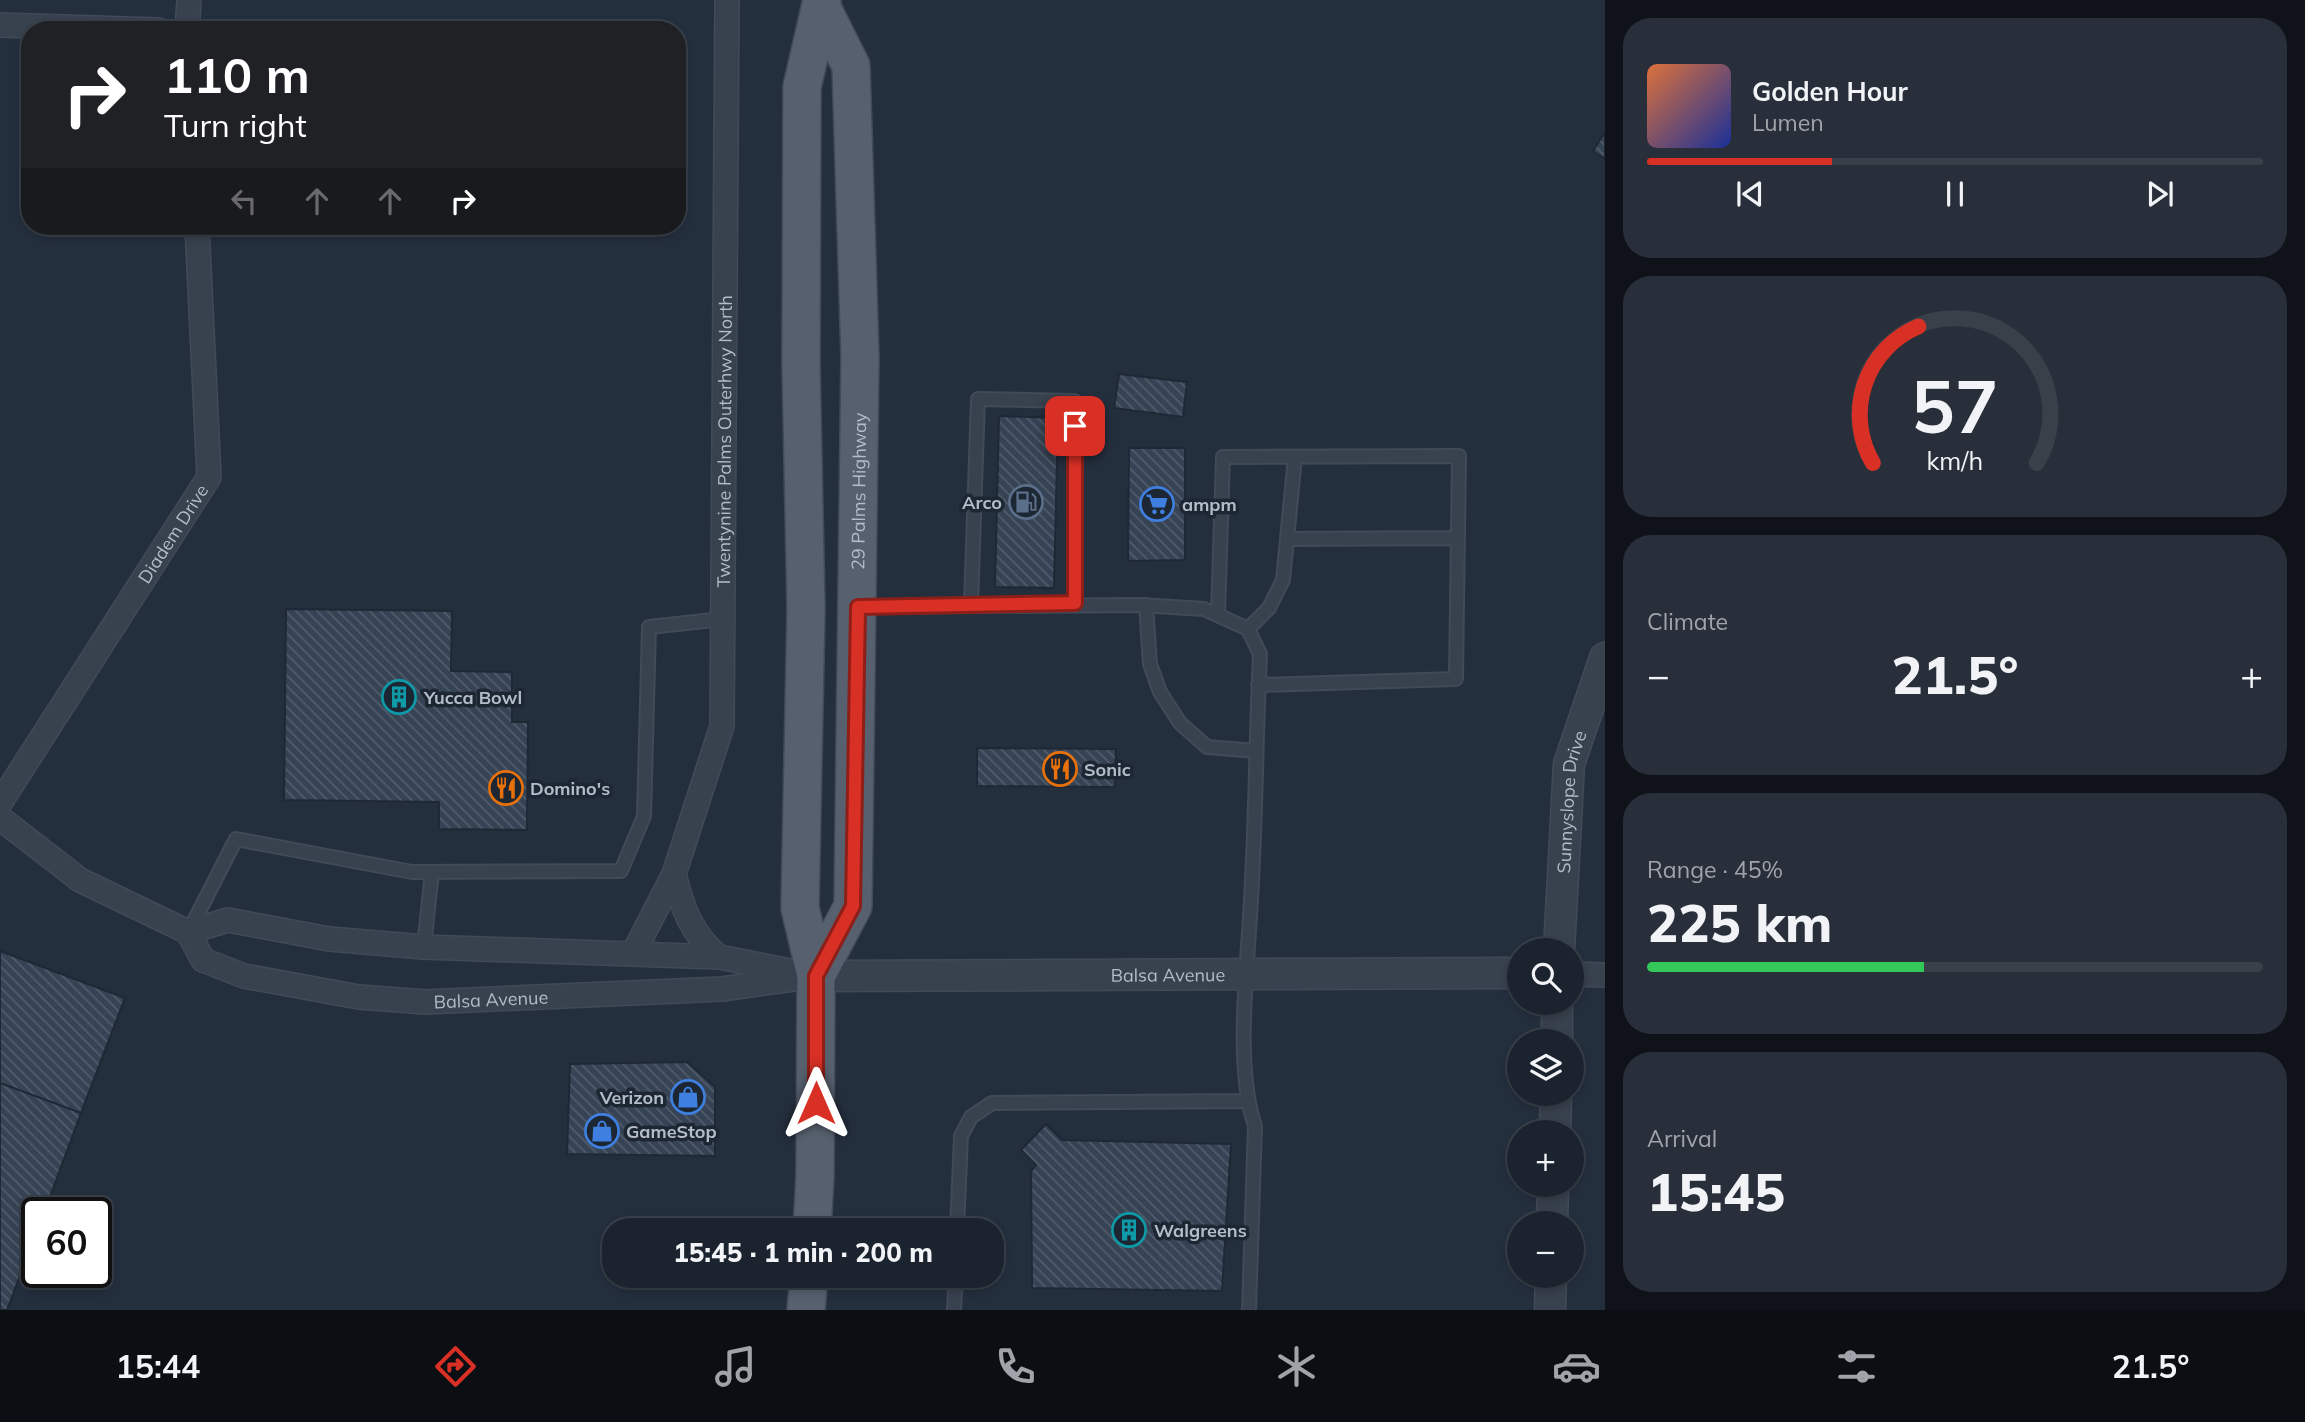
<!DOCTYPE html>
<html lang="en">
<head>
<meta charset="utf-8">
<style>
	:root { --surface:#1b232e; --page:#282f3a; --text:#f1f3f6; --muted:#a0a4aa; --line:#39404a; --accent:#d93025 }
	body { margin:0; font-family:Mulish,sans-serif; background:var(--page); color:var(--text); height:100vh; display:flex; flex-direction:column; font-size:26px; white-space:nowrap }
	* { box-sizing:border-box; margin:0 }
	p { font-size:23px; color:var(--muted) }
	.icon { flex:none; width:38px; height:38px; fill:none; stroke:currentColor; stroke-width:2; stroke-linecap:round; stroke-linejoin:round }
	.map { position:relative; flex:1; overflow:hidden }
	.sheet { display:flex; flex-direction:column; gap:18px; padding:18px; background:#0f1319; width:700px }
	.sheet>* { flex:none }
	.guide { position:absolute; left:21px; top:21px; width:665px; height:214px; border-radius:28px; box-shadow:0 4px 10px #0003,0 0 0 2px var(--line); background:#202124; color:#fff; overflow:hidden }
	.tools { position:absolute; left:1507px; top:938px; display:grid; gap:14px }
	.tools a { display:grid; place-items:center; width:77px; height:77px; border-radius:50%; background:var(--surface); box-shadow:0 4px 10px #0003,0 0 0 2px var(--line); font-size:35px }
	.speed { position:absolute; left:21px; top:1197px; display:flex; gap:14px; font-size:35px; font-weight:700; text-align:center }
	.speed>* { display:grid; place-content:center; width:91px; height:91px; border-radius:50%; background:var(--surface); box-shadow:0 4px 10px #0003,0 0 0 2px var(--line); line-height:1 }
	.speed .limit { border:4px solid #111; border-radius:10px; background:#fff; color:#111 }
	.pin { position:absolute; display:grid; place-items:center; width:60px; height:60px; color:#fff; margin:-30px; border-radius:14px; box-shadow:0 4px 10px #0006 }
	.me { position:absolute; width:77px; margin:-38px; rotate:0deg; stroke-linejoin:round; filter:drop-shadow(0 0 5px #0008) }
	.turn { display:flex; align-items:center; gap:24px; height:147px; padding:0 28px; font-size:32px }
	.turn .icon { width:91px; height:91px; stroke-width:2.5 }
	.turn b { display:block; font-size:49px; line-height:60px }
	.lanes { display:flex; align-items:center; height:66px; padding:0 28px; background:#0003; justify-content:center; gap:35px; direction:ltr }
	.lanes .off { opacity:.35 }
	.big { font-size:52px; font-weight:800; line-height:1.1 }
	.sheet .card { flex:1; display:flex; flex-direction:column; justify-content:center; gap:10px; min-width:0; padding:0 24px; border-radius:28px; background:var(--page) }
	.sheet .dial { align-items:center; gap:0 }
	.dial svg { height:182px; overflow:visible; fill:none; stroke:var(--line); stroke-width:7; stroke-linecap:round; text-anchor:middle }
	.dial text { fill:var(--text); stroke:none }
	.song { display:flex; align-items:center; gap:21px }
	.cover { width:84px; height:84px; border-radius:10px; background:linear-gradient(135deg,hsl(20 70% 55%),hsl(230 70% 35%)) }
	.played { height:7px; border-radius:4px; background:linear-gradient(90deg,var(--accent) 30%,var(--line) 30%) }
	.keys { display:flex; justify-content:space-around; direction:ltr }
	.heat { display:flex; justify-content:space-between; align-items:center; font-size:38px; direction:ltr }
	.charge { height:10px; border-radius:5px; background:linear-gradient(90deg,#34c759 45%,var(--line) 0) }
	.trip { position:absolute; left:602px; top:1218px; width:402px; height:70px; border-radius:28px; background:var(--surface); box-shadow:0 4px 10px #0003,0 0 0 2px var(--line); font-weight:800; line-height:70px; text-align:center }
	.tab-bar { display:flex; height:112px; justify-content:space-around; align-items:center; background:#0b0e12; color:var(--muted) }
	.tab-bar .icon { width:49px; height:49px }
	.tab-bar .current { color:var(--accent) }
	.tab-bar b { font-size:32px; color:var(--text) }
	main { display:flex; flex:1; min-height:0 }
	.map>svg:first-child { display:block }
	.building { fill:url(#building-back-hatch); stroke:#1f2835; stroke-width:2 }
	.lines { fill:none; stroke-linecap:round; stroke-linejoin:round }
	.service-casing { stroke:#414a57; stroke-width:16 }
	.minor-casing { stroke:#414a57; stroke-width:26 }
	.tertiary-casing { stroke:#414a57; stroke-width:33 }
	.primary-casing { stroke:#414a57; stroke-width:40 }
	.service { stroke:#38414e; stroke-width:12 }
	.minor { stroke:#38414e; stroke-width:23 }
	.tertiary { stroke:#38414e; stroke-width:30 }
	.primary { stroke:#56606e; stroke-width:37 }
	.route-casing { stroke:#8d1f18; stroke-width:18 }
	.route { stroke:#d93025; stroke-width:12 }
	.labels { text-anchor:middle; dominant-baseline:central; stroke-width:7; stroke-linejoin:round; paint-order:stroke }
	.street-label { font-size:18px; fill:#b4bcc9; stroke:#1d2633 }
	.poi-label { font-size:18px; font-weight:bold; fill:#b4bcc9; stroke:#1d2633; text-anchor:start }
</style>
</head>
<body>
<main>
<div class="map">
<svg width="1605" height="1310" viewBox="0 0 1605 1310">
	<defs>
		<pattern id="building-back-hatch" width="6" height="6" patternUnits="userSpaceOnUse" patternTransform="scale(1.75)"><rect width="6" height="6" fill="#364354"/><path d="M-1 5l2 2M0 0l6 6M5-1l2 2" fill="none" stroke="#515c6b"/></pattern>
	</defs>
	<rect width="100%" height="100%" fill="#242f3e"/>
	<path class="building" d="M1605,132v27l-12,-8z
		M1119,374l68,8 -4,35 -69,-9z
		M999,416l59,2 -4,170 -59,-1z
		M1129,448h56v112l-57,1z
		M286,609l166,2 -1,60 61,1v50h16l-1,108 -88,-1v-27l-155,-2z
		M977,748l139,1 -1,38 -138,-1z
		M0,951l125,47 -44,115 -81,-30z
		M687,1062l28,25v69l-148,-2 3,-90z
		M0,1083l81,30 -37,100h-7v18l-30,79h-7z
		M1046,1124l16,16 169,4 -9,147 -190,-3 -1,-117 5,-6 -15,-15z"/>
	<g class="lines">
		<g class="service-casing">
			<path id="service" d="M1287,539l171,-1
				M971,605l7,-206 97,2v202
				M1146,605l4,59 10,28 20,31 27,24 49,4
				M860,607l279,-2 65,4 44,20 12,25c-4,81 -4,163 -9,245 -3,66 -17,165 4,227l-6,184
				M1218,615l5,-158 236,-1 -3,223 -198,6
				M1248,629l21,-21 14,-28 12,-123
				M189,931l47,-92 176,33 209,-1 23,-55 5,-189 74,-8
				M424,947l8,-75
				M957,1230l4,-94 10,-19 21,-14 254,-2
				M954,1310l2,-34"/>
		</g>
		<g class="minor-casing">
			<g id="minor">
				<path d="M0,25l158,5"/>
				<path d="M187,30l2,-30"/>
				<path id="s1" d="M0,803l209,-326 -12,-251"/>
				<path id="s2" d="M0,818l80,62 108,52 15,28 41,16 115,21 66,5 297,-13 94,-13"/>
				<path d="M674,874c8,34 18,61 45,83"/>
				<path d="M188,932l40,-12 101,19 95,8 295,10 77,15"/>
				<path id="s3" d="M634,952l40,-78 48,-148 5,-726"/>
				<path d="M1572,974l33,1"/>
			</g>
		</g>
		<g class="tertiary-casing">
			<g id="tertiary">
				<path id="s4" d="M1559,950l10,-186 36,-106"/>
				<path id="s5" d="M816,976l703,-3"/>
				<path d="M1557,1041v-38"/>
				<path d="M1555,1132l1,-38"/>
				<path d="M1552,1223l1,-38"/>
				<path d="M1550,1310l1,-34"/>
			</g>
		</g>
		<g class="primary-casing">
			<g id="primary">
				<path id="s6" d="M816,976l37,-70 7,-549 -9,-291 -30,-60"/>
				<path d="M812,1230l3,-54 1,-200 -16,-68 6,-299 -5,-245 1,-277 20,-87"/>
				<path d="M806,1310l3,-34"/>
			</g>
		</g>
		<use href="#service" class="service"/>
		<use href="#minor" class="minor"/>
		<use href="#tertiary" class="tertiary"/>
		<use href="#primary" class="primary"/>
	</g>
	<g class="lines">
		<g class="route-casing">
			<path id="route" d="M816,1103v-127l37,-70 5,-299 217,-4v-177"/>
		</g>
		<use href="#route" class="route"/>
	</g>
	<defs>
		<g id="fuel-ring" transform="scale(1.75)"><circle r="9.5" fill="#1d2633" stroke="#5c6f8a" stroke-width="1.5"/><path d="M-5.5-6h7V0h2V4h1.3V-2.5L3-4.5l.8-.8L6-3V5H2.5V1h-1V6h-7ZM-4.2-4.7v3.2H.2V-4.7Z" fill="#5c6f8a"/></g>
		<g id="supermarket-ring" transform="scale(1.75)"><circle r="9.5" fill="#1d2633" stroke="#3f7fe0" stroke-width="1.5"/><path d="M-6-5.5h2.5l.6 2H6L4.5 2H-2.5L-4.4-4H-6ZM-1.5 3.2a1.3 1.3 0 1 0 .1 0ZM3 3.2a1.3 1.3 0 1 0 .1 0Z" fill="#3f7fe0"/></g>
		<g id="building-ring" transform="scale(1.75)"><circle r="9.5" fill="#1d2633" stroke="#0f9aa8" stroke-width="1.5"/><path d="M-4-6H4V6H1V3H-1V6H-4ZM-2.5-4.3h1.7v1.8h-1.7ZM.8-4.3h1.7v1.8H.8ZM-2.5-1h1.7V.8h-1.7ZM.8-1h1.7V.8H.8Z" fill="#0f9aa8"/></g>
		<g id="restaurant-ring" transform="scale(1.75)"><circle r="9.5" fill="#1d2633" stroke="#e8710a" stroke-width="1.5"/><path d="M-5-6h1v4h1v-4h1v4h1v-4h1v5L-1.5 .5V6h-2V.5L-5-1ZM5-6V6H3V1.5H1.5Q1.5-4 5-6Z" fill="#e8710a"/></g>
		<g id="shop-ring" transform="scale(1.75)"><circle r="9.5" fill="#1d2633" stroke="#3f7fe0" stroke-width="1.5"/><path d="M-5-2.5h2.3a2.7 3.5 0 0 1 5.4 0H5L5.5 6h-11ZM-1.5-2.5h3a1.5 2.3 0 0 0-3 0Z" fill="#3f7fe0"/></g>
	</defs>
	<g fill-rule="evenodd">
		<use href="#fuel-ring" x="1026" y="502"/>
		<use href="#supermarket-ring" x="1157" y="504"/>
		<use href="#building-ring" x="399" y="697"/>
		<use href="#restaurant-ring" x="1060" y="769"/>
		<use href="#restaurant-ring" x="506" y="788"/>
		<use href="#shop-ring" x="688" y="1097"/>
		<use href="#shop-ring" x="602" y="1131"/>
		<use href="#building-ring" x="1129" y="1230"/>
	</g>
	<g class="labels">
		<g class="street-label">
			<text stroke="none"><textPath href="#s3" startOffset="528">Twentynine Palms Outerhwy North</textPath></text>
			<text stroke="none"><textPath href="#s6" startOffset="494">29 Palms Highway</textPath></text>
			<text stroke="none"><textPath href="#s1" startOffset="320">Diadem Drive</textPath></text>
			<text stroke="none"><textPath href="#s4" startOffset="149">Sunnyslope Drive</textPath></text>
			<text stroke="none"><textPath href="#s5" startOffset="352">Balsa Avenue</textPath></text>
			<text stroke="none"><textPath href="#s2" startOffset="546">Balsa Avenue</textPath></text>
		</g>
		<g class="poi-label">
			<text x="1002" y="502" text-anchor="end">Arco</text>
			<text x="1182" y="504">ampm</text>
			<text x="424" y="697">Yucca Bowl</text>
			<text x="1084" y="769">Sonic</text>
			<text x="530" y="788">Domino's</text>
			<text x="664" y="1097" text-anchor="end">Verizon</text>
			<text x="626" y="1131">GameStop</text>
			<text x="1154" y="1230">Walgreens</text>
		</g>
	</g>
</svg>
<div class="tools">
<a><svg class="icon" aria-label="search" viewBox="0 0 24 24"><circle cx="10" cy="10" r="6"/><path d="M15 15l6 6"/></svg></a>
<a><svg class="icon" aria-label="layers" viewBox="0 0 24 24"><path d="M12 4l9 5-9 5-9-5zM3 14l9 5 9-5"/></svg></a>
<a>+</a>
<a>−</a>
</div>
<div class="speed"><div class="limit">60</div></div>
<div class="pin" style="left:1075px;top:426px;background:#d93025"><svg class="icon" aria-label="arrive" viewBox="0 0 24 24"><path d="M6 21V4h12l-3 4 3 4H6"/></svg></div>
<svg class="me" style="left:816px;top:1103px" viewBox="-20 -20 40 40"><path d="M0-17L14 15 0 8-14 15z" fill="#d93025" stroke="#fff" stroke-width="4"/></svg>
<div class="trip">15:45 · 1 min · 200 m</div>
<div class="guide">
<div class="turn"><svg class="icon" aria-label="right" viewBox="0 0 24 24"><path d="M7 20v-9h11M14 6l5 5-5 5"/></svg><div><b>110 m</b>Turn right</div></div>
<div class="lanes"><svg class="icon off" aria-label="left" viewBox="0 0 24 24"><path d="M17 20v-9H6M10 6l-5 5 5 5"/></svg><svg class="icon off" aria-label="ahead" viewBox="0 0 24 24"><path d="M12 20V5M6 11l6-6 6 6"/></svg><svg class="icon off" aria-label="ahead" viewBox="0 0 24 24"><path d="M12 20V5M6 11l6-6 6 6"/></svg><svg class="icon" aria-label="right" viewBox="0 0 24 24"><path d="M7 20v-9h11M14 6l5 5-5 5"/></svg></div>
</div>
</div>
<section class="sheet">
<div class="card">
<div class="song"><i class="cover"></i><div><b>Golden Hour</b><p>Lumen</p></div></div>
<div class="played"></div>
<div class="keys"><svg class="icon" aria-label="previous" viewBox="0 0 24 24"><path d="M18 5L8 12l10 7zM5 5v14"/></svg><svg class="icon" aria-label="pause" viewBox="0 0 24 24"><path d="M8 5v14M16 5v14"/></svg><svg class="icon" aria-label="next" viewBox="0 0 24 24"><path d="M6 5l10 7-10 7zM19 5v14"/></svg></div>
</div>
<div class="card dial"><svg viewBox="0 0 100 80">
<path d="M14 69A42 42 0 1 1 86 69"/>
<path d="M14 69A42 42 0 0 1 34 9" stroke="#d93025"/>
<text x="50" y="56" font-size="32" font-weight="700">57</text>
<text x="50" y="72" font-size="11">km/h</text>
</svg></div>
<div class="card"><p>Climate</p>
<div class="heat"><a>−</a><b class="big">21.5°</b><a>+</a></div>
</div>
<div class="card"><p>Range · 45%</p><b class="big">225 km</b><div class="charge"></div></div>
<div class="card"><p>Arrival</p><b class="big">15:45</b></div>
</section>
</main>
<nav class="tab-bar">
<b>15:44</b>
<svg class="icon current" aria-label="directions" viewBox="0 0 24 24"><path d="M12 3l9 9-9 9-9-9zM9 14v-3h6M13 9l2 2-2 2"/></svg>
<svg class="icon" aria-label="music" viewBox="0 0 24 24"><path d="M9 18V5l10-2v13"/><circle cx="6" cy="18" r="3"/><circle cx="16" cy="16" r="3"/></svg>
<svg class="icon" aria-label="phone" viewBox="0 0 24 24"><path d="M5 4h4l2 5-3 2q2 4 5 5l2-3 5 2v4C11 20 4 13 5 4z"/></svg>
<svg class="icon" aria-label="climate" viewBox="0 0 24 24"><path d="M12 3v18M4 7l16 10M4 17L20 7"/></svg>
<svg class="icon" aria-label="car" viewBox="0 0 24 24"><path d="M5 17H2v-5l4-1 3-4h7l3 4 3 1v5h-3M9 17h6M6 11h13"/><circle cx="7" cy="17" r="2"/><circle cx="17" cy="17" r="2"/></svg>
<svg class="icon" aria-label="filters" viewBox="0 0 24 24"><path d="M4 7h16M4 17h16"/><circle cx="9" cy="7" r="2"/><circle cx="15" cy="17" r="2"/></svg>
<b>21.5°</b>
</nav>
</body>
</html>
